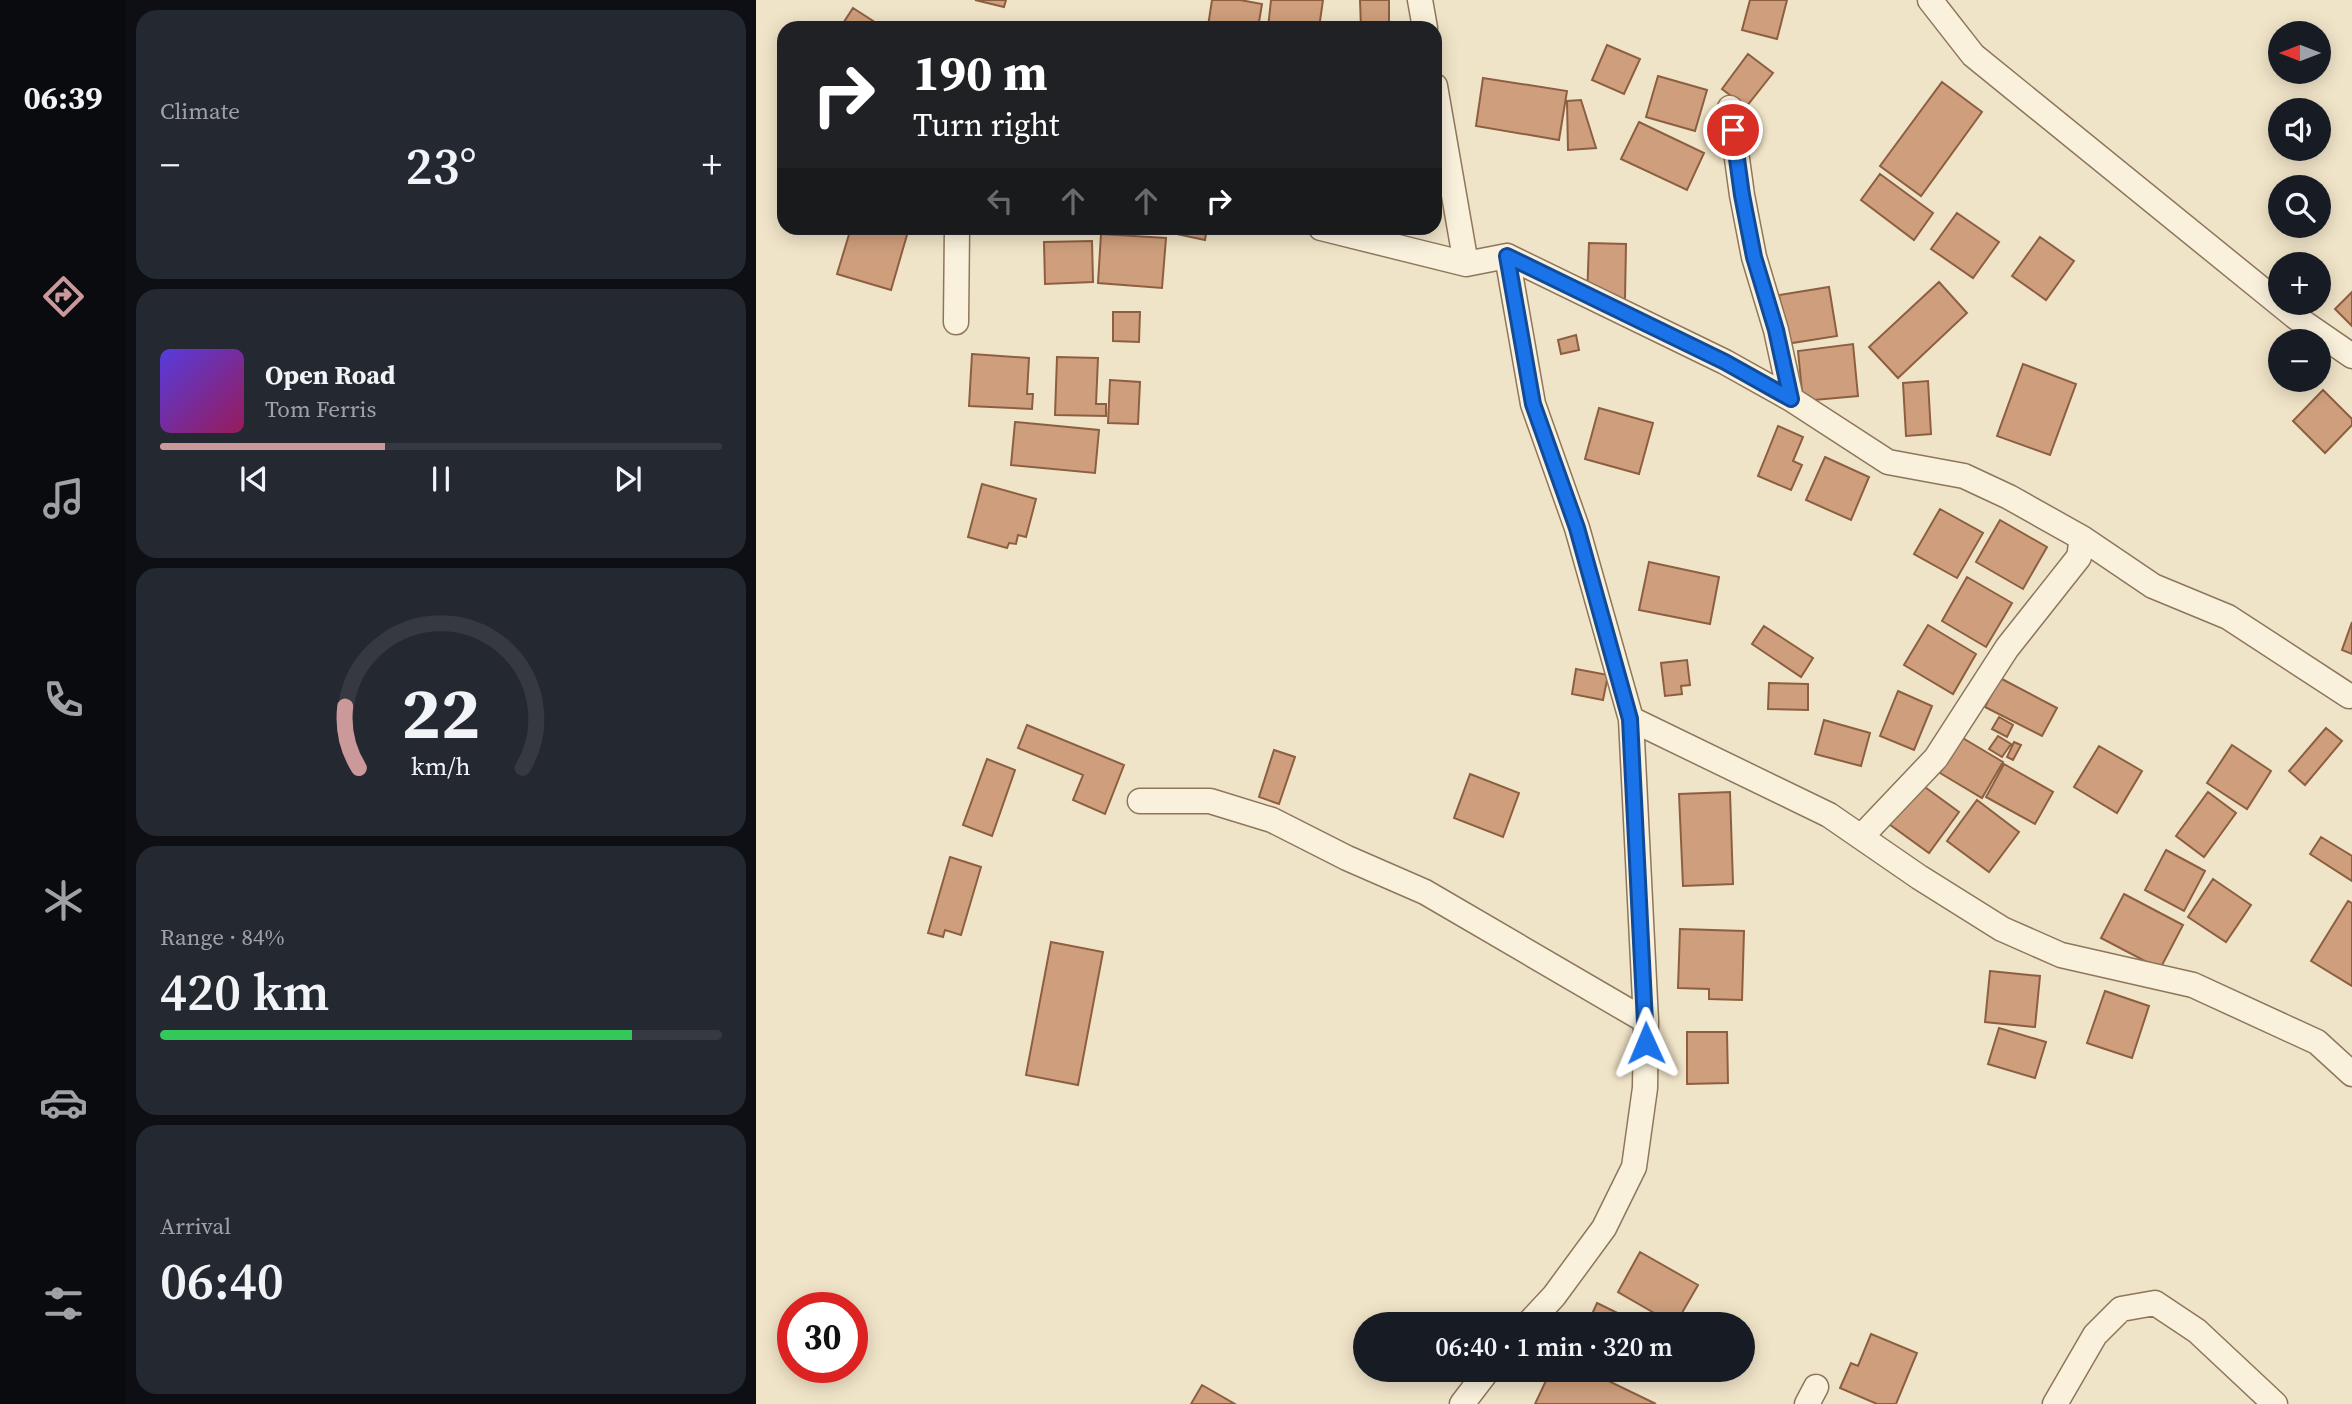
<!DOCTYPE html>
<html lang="en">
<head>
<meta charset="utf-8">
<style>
	:root { --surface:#171b24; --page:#242831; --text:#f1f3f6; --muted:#9ea1a6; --line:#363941; --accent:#cc999b }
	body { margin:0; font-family:"Source Serif 4",serif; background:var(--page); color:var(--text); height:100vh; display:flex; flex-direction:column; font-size:26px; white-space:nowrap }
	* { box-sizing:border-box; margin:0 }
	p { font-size:23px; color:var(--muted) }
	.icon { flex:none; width:38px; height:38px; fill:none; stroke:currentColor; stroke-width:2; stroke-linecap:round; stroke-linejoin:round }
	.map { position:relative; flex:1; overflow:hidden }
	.details { display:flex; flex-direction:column; gap:10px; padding:10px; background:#0d0f14; width:630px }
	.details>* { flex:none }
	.guide { position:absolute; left:21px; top:21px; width:665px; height:214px; border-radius:21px; box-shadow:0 4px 18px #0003; background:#202124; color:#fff; overflow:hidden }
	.needle { width:46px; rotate:270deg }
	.fabs { position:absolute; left:1512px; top:21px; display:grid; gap:14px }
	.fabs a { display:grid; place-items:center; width:63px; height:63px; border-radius:50%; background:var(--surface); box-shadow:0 4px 18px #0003; font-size:35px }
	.speed { position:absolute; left:21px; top:1292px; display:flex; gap:14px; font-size:35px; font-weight:700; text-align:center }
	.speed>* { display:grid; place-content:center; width:91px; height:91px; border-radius:50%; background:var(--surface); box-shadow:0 4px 18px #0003; line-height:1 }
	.speed .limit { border:10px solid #d22; background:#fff; color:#111 }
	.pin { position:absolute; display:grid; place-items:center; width:60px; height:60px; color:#fff; margin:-30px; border:4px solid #fff; border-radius:50%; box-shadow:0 2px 7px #0007 }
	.me { position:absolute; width:77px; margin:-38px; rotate:359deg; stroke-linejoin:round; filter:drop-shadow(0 0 5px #0008) }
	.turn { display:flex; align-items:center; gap:24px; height:147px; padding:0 21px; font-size:32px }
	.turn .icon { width:91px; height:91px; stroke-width:2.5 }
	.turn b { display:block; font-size:49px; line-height:60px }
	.lanes { display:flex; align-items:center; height:66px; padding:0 21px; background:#0003; justify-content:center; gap:35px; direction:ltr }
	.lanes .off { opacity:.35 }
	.big { font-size:52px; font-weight:600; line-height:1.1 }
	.details .tile { flex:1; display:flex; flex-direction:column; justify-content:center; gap:10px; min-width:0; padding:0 24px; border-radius:21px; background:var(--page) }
	.details .dial { align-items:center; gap:0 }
	.dial svg { height:182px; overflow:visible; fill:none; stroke:var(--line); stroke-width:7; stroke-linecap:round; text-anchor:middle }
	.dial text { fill:var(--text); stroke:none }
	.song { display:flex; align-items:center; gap:21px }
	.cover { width:84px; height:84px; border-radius:10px; background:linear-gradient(135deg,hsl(250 70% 55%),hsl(330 70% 35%)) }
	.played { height:7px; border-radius:4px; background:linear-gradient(90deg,var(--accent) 40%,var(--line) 40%) }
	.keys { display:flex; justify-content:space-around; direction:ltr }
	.heat { display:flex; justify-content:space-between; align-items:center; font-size:38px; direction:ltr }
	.charge { height:10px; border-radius:5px; background:linear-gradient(90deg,#34c759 84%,var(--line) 0) }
	.trip { position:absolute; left:597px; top:1312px; width:402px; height:70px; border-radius:35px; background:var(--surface); box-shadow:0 4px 18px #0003; font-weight:600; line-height:70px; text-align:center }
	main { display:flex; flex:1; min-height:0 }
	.dock { display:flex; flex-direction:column; width:126px; justify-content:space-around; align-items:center; background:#090b0e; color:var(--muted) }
	.dock .icon { width:49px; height:49px }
	.dock .selected { color:var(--accent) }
	.dock b { font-size:32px; color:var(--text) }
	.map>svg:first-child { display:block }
	.building { fill:#cf9f7d; stroke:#8d5f41; stroke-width:2 }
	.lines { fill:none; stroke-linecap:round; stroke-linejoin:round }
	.minor-casing { stroke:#8d765c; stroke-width:27 }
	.minor { stroke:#faf1dc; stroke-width:24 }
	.route-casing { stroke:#114b97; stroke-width:18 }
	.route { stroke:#1a73e8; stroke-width:12 }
</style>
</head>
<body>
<main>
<nav class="dock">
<b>06:39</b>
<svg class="icon selected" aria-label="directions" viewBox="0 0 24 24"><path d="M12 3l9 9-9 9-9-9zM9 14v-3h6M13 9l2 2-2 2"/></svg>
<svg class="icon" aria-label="music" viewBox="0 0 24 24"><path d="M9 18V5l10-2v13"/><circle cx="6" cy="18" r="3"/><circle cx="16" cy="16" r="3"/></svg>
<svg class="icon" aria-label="phone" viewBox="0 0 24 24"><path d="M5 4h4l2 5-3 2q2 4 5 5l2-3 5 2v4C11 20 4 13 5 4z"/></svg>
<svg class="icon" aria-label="climate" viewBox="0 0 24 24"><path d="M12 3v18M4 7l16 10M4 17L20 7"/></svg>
<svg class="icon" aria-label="car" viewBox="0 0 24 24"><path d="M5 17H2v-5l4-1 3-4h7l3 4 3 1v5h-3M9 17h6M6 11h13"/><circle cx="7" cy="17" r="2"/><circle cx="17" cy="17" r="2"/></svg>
<svg class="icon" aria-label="filters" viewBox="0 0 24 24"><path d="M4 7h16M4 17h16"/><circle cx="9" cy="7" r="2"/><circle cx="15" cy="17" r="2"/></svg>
</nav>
<section class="details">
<div class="tile"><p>Climate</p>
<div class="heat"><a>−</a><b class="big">23°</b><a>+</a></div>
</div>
<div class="tile">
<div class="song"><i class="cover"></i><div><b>Open Road</b><p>Tom Ferris</p></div></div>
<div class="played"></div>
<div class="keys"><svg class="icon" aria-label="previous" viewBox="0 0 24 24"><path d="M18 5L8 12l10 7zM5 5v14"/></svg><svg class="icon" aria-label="pause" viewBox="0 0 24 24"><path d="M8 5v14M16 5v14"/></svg><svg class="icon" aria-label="next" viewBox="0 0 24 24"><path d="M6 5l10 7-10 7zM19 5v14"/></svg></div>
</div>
<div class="tile dial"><svg viewBox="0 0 100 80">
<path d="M14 69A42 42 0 1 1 86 69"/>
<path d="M14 69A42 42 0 0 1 8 42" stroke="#cc999b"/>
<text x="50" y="56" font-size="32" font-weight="700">22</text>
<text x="50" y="72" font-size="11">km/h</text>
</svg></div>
<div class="tile"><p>Range · 84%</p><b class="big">420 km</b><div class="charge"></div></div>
<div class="tile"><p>Arrival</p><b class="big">06:40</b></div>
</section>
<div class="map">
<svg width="1596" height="1404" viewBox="0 0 1596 1404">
	<rect width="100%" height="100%" fill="#f0e4c8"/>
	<path class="building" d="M219,0h31l-2,7z
		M456,0h28l22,4 -4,24 -50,-2z
		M515,0h52l-4,28h-51z
		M604,0h29v28h-28z
		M994,0h37l-10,39 -35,-9z
		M97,8l31,20h-44z
		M851,45l33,14 -16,35 -32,-14z
		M992,54l25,19 -27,34 -24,-18z
		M902,76l49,14 -12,41 -49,-14z
		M727,78l84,13 -8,49 -83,-14z
		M1186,82l40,30 -61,84 -41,-30z
		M825,100l15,48 -28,2 -1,-49z
		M883,122l65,31 -17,37 -66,-31z
		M1124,174l53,39 -19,27 -53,-40z
		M1201,213l42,29 -26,36 -42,-29z
		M95,228h58l-18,62 -54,-16z
		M397,228h54l-2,12 -52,-11z
		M345,234l65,4 -4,50 -64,-5z
		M1284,237l34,24 -28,39 -34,-24z
		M336,241l1,41 -48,2 -1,-42z
		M833,243l37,1 -1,55 -38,-1z
		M1183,282l28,31 -69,65 -29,-31z
		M1073,287l8,49 -51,8 -7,-49z
		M1596,292v34l-17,-17z
		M357,312h27l-1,30 -26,-1z
		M820,335l3,15 -18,4 -3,-14z
		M1097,344l5,52 -55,5 -5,-50z
		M216,354l57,4 -2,36h6l-1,15 -63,-3z
		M301,357l41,1 -2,46h10v12l-51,-1z
		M1267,364l53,20 -26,71 -53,-19z
		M354,380l30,2 -2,42 -30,-1z
		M1172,381l3,53 -25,2 -3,-53z
		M1567,390l29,29v6l-27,28 -32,-32z
		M843,408l54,15 -14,51 -54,-15z
		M259,422l84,8 -4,43 -84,-8z
		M1022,426l25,11 -10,24 9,4 -11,25 -33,-14z
		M1069,457l44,20 -18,43 -45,-20z
		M226,484l54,15 -10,38 -8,-2 -2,9 -7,-1 -2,5 -39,-11z
		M1184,509l43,24 -26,45 -43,-24z
		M1244,520l47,27 -24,42 -47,-27z
		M893,562l70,15 -9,47 -71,-14z
		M1211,577l45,26 -26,44 -44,-26z
		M1596,622v32l-10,-4z
		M1172,625l48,29 -23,40 -49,-29z
		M1008,626l49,32 -12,19 -49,-33z
		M931,660l3,25 -9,1 1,8 -17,2 -4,-33z
		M820,669l32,6 -5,25 -31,-6z
		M1244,678l57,30 -15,28 -57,-29z
		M1013,683l39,1v26l-40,-1z
		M1142,691l34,15 -18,44 -34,-14z
		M1243,717l14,8 -6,12 -15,-8z
		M1068,720l46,13 -9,33 -46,-12z
		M271,725l97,40 -19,49 -32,-14 10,-25 -65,-27z
		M1570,728l16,13 -37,44 -16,-14z
		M1242,736l13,8 -9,13 -13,-8z
		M1205,737l42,25 -21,36 -42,-25z
		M1258,742l7,3 -8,15 -6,-3z
		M1476,745l39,26 -24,38 -40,-26z
		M1343,746l43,25 -25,42 -43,-26z
		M518,750l21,7 -16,47 -20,-7z
		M231,759l28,11 -23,66 -29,-11z
		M1248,764l49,28 -18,32 -49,-27z
		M714,774l49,19 -16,44 -49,-19z
		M1162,782l41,30 -30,41 -40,-29z
		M974,792l3,92 -50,2 -4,-92z
		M1452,792l28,21 -32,44 -28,-21z
		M1221,800l42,32 -30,40 -42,-31z
		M1565,837l31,19v25l-42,-27z
		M1410,850l39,21 -21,40 -39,-21z
		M194,857l31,10 -20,68 -16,-5 -2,7 -15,-4z
		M1457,879l38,26 -25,37 -38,-25z
		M1368,894l59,31 -23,44 -59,-31z
		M1592,901l4,2v83l-41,-25z
		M924,929l64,2 -2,69 -33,-1v-10l-31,-1z
		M295,942l52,10 -25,133 -52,-10z
		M1234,971l50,5 -5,51 -50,-5z
		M1349,991l44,15 -17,52 -45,-15z
		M1243,1028l47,14 -11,36 -47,-14z
		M931,1032h40l1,51 -41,1z
		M884,1252l58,33 -23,40 -57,-33z
		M841,1303l45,22h-55z
		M1115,1334l46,19 -21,51h-19l-37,-16 11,-25 7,3z
		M795,1370h35l70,34h-121z
		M873,1370h20l-4,8z
		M446,1385l33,19h-44z"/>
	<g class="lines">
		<g class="minor-casing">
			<path id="minor" d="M664,0l5,28
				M1174,0l43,55 324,263 55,38
				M679,86l31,178 41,-8 26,148 44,124 54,191 15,302 -1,67 -11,79 -30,61 -50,68 -27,29
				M974,108l12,87 12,62 22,73 15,69
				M565,228l145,36
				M751,256l218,106 66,37 97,63 76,14 45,21 73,41 71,48 75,31 121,79
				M200,322l1,-94
				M875,719l198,96 90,62 83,52 59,26 132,30 124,57 35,32
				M384,801h70l62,19 75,38 78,34 221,129
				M1105,837l75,-79 71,-110 72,-91 3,-19
				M706,1404l26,-34
				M1051,1404l9,-17
				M1299,1404l40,-69 26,-26 34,-6 42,28 78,73"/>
		</g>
		<use href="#minor" class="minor"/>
	</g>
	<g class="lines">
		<g class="route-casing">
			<path id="route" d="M890,1043l-16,-324 -53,-191 -44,-124 -26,-148 218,106 66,37 -15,-69 -22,-73 -12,-62 -9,-65"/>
		</g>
		<use href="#route" class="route"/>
	</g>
</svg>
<div class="fabs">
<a><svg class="needle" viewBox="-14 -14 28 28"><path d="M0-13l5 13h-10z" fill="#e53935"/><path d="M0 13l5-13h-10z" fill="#9ea1a6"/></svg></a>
<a><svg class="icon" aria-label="sound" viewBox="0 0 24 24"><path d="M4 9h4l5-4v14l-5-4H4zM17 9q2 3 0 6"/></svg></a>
<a><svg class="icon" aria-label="search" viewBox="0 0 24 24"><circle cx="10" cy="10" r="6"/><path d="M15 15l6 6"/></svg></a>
<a>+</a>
<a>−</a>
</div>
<div class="speed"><div class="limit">30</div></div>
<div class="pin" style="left:977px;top:130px;background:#d93025"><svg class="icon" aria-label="arrive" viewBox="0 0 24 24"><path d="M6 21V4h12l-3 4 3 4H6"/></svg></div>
<svg class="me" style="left:890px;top:1043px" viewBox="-20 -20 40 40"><path d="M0-17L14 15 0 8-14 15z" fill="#1a73e8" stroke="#fff" stroke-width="4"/></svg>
<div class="trip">06:40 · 1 min · 320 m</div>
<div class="guide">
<div class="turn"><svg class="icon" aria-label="right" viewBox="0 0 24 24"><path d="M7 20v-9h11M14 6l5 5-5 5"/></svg><div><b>190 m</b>Turn right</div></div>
<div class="lanes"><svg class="icon off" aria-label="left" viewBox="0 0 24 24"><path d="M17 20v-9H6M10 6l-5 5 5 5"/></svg><svg class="icon off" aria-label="ahead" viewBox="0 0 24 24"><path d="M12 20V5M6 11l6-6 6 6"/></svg><svg class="icon off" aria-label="ahead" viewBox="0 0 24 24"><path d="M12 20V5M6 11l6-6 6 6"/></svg><svg class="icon" aria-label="right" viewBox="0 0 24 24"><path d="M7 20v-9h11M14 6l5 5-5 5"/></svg></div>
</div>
</div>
</main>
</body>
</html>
